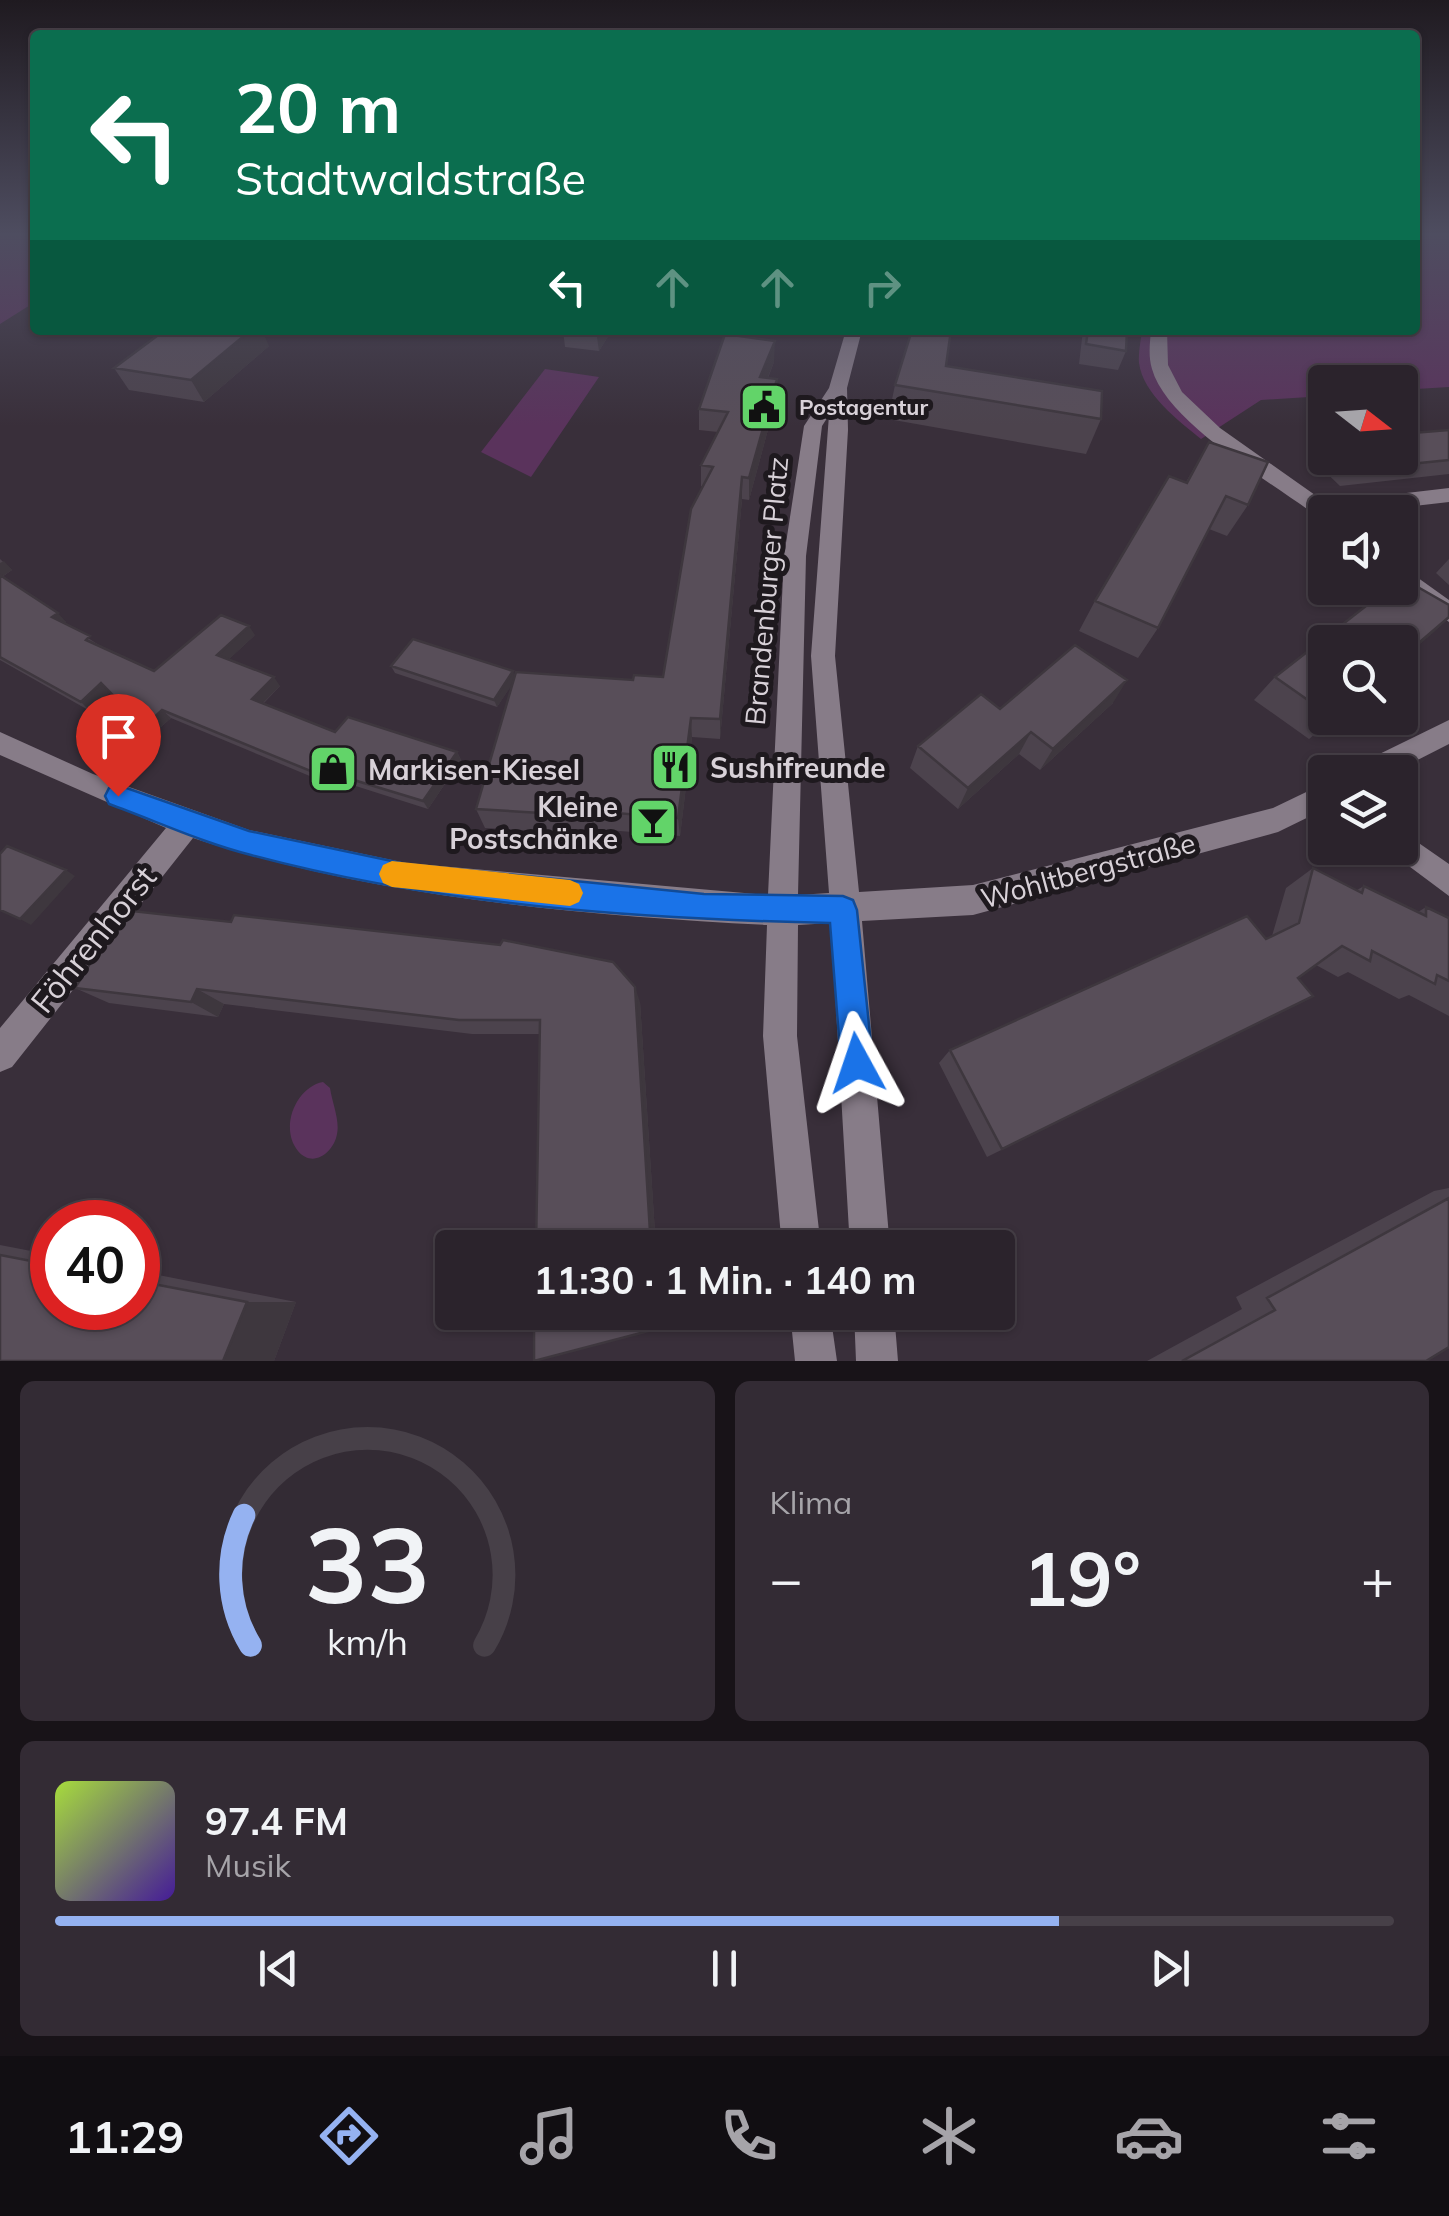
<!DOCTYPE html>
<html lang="de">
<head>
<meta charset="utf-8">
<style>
	:root { --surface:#2b232c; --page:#332b34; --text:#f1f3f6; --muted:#a6a4a9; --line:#474048; --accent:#95b2f1 }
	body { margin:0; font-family:Mulish,sans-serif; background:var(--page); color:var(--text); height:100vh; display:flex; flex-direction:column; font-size:38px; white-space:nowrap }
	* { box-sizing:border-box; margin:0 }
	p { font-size:32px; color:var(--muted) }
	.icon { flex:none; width:55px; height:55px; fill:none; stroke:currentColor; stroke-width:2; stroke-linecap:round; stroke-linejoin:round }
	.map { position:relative; height:1361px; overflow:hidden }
	.drawer { display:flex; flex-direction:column; gap:20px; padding:20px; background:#181318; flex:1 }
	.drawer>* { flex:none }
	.top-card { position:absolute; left:30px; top:30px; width:1390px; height:305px; border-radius:10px; box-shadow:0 2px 8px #0004,0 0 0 2px var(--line); background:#0b6e4f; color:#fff; overflow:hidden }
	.needle { width:65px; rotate:107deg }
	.tools { position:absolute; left:1308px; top:365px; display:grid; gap:20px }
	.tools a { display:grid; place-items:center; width:110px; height:110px; border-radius:10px; background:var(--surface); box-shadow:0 2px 8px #0004,0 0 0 2px var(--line); font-size:50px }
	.speed { position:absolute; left:30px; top:1200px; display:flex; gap:20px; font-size:50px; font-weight:700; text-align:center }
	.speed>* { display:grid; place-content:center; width:130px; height:130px; border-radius:50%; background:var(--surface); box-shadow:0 2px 8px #0004,0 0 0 2px var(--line); line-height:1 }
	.speed .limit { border:15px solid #d22; background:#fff; color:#111 }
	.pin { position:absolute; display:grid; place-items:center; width:85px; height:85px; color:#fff; margin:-102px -42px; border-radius:50% 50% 50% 0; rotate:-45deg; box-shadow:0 0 10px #0007 }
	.pin .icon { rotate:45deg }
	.me { position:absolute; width:110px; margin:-55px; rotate:355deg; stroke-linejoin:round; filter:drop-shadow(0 0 8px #0008) }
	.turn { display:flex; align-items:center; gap:35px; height:210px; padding:0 40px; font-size:45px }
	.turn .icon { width:130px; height:130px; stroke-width:2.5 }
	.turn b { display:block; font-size:70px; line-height:85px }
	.lanes { display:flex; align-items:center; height:95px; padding:0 40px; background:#0003; justify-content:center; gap:50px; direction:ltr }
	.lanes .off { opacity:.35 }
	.big { font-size:75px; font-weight:700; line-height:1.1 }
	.drawer .card { flex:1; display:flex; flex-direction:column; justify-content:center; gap:15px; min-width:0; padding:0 35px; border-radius:15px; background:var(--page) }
	.drawer .dial { align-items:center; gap:0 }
	.dial svg { height:260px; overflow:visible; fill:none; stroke:var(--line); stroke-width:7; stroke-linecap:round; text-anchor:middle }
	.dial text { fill:var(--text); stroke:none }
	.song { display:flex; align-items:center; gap:30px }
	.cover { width:120px; height:120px; border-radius:15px; background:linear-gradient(135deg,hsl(80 70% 55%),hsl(260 70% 35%)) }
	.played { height:10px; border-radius:5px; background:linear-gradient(90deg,var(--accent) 75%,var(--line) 75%) }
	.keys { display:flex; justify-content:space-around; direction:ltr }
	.heat { display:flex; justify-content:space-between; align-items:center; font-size:55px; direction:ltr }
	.drawer .tiles { flex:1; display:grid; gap:20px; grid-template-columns:1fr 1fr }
	.card:last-child { grid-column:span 2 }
	.trip { position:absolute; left:435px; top:1230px; width:580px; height:100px; border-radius:10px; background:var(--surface); box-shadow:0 2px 8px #0004,0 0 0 2px var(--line); font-weight:700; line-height:100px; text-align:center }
	.tabs { display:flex; height:160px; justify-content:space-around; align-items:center; background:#110e12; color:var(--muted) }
	.tabs .icon { width:70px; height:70px }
	.tabs .current { color:var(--accent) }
	.tabs b { font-size:45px; color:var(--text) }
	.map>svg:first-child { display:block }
	.green { fill:#5a335c }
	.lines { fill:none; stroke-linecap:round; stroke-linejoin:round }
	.minor { fill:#877c88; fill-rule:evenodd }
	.wall { fill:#4c434d }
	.shaded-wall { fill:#3e373e }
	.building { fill:#584e59; stroke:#3e373e; stroke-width:2.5 }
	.route { fill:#1a73e8; stroke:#114b97; stroke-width:2.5 }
	.slow { fill:#f59e0b }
	.labels { text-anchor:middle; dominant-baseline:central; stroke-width:10; stroke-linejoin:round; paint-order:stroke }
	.far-poi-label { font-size:22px; font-weight:bold; fill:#d8d1d8; stroke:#1e191e; text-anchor:start }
	.street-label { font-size:28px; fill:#d8d1d8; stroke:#1e191e }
	.poi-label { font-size:28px; font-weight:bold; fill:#d8d1d8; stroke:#1e191e; text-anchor:start }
	.near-street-label { font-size:32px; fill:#d8d1d8; stroke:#1e191e }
</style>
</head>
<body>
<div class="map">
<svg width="1449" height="1361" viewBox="0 0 1449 1361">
	<rect width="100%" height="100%" fill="#392f3a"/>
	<path class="green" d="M0,235h35v67l-35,22z
		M1415,235h34v152l-49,3v-8h-75v14l-64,4 -60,39c-22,-18 -58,-45 -62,-76 -1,-10 2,-23 3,-33h273z
		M545,369l54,8 -68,100 -50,-25z
		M323,1082l7,6c2,14 10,33 7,46 -3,18 -24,35 -39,17 -19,-23 -2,-64 25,-69z"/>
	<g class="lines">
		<path class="minor" d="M846,330h16l-15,58 1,42 -13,226 24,236 114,-7 300,-77 52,-25v26l-47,23 -305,83 -111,6 28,327h-40l-19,-325 -33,2 -1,111 24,212h-39l-19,-212 4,-111c-190,-10 -394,-28 -574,-87l-181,229 -12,5v-44l166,-200 -166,-73v-23l93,42 156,56 157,33 362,32 16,-339 20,-130 25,-38zM829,415l-18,241 18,237 -31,2 8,-339 16,-130z
			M1151,330h16l1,35 14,27 38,36 112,79 32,-9 85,-10v14l-87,10h-37v7l-7,-2c-45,-34 -151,-94 -166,-148 -4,-13 -2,-26 -1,-39z
			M1400,565l49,35v22l-49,-37z
			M1449,720v24l-55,28h-38l3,-8z
			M1400,830l49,34v32l-59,-44 -2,-4h12z
			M790,1312h40l7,49h-42z
			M854,1312h40l4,49h-42z"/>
	</g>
	<path class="wall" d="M563,330h49l-13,21 -34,-4z
		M1083,330h44l-1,21 -8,19 -39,-6z
		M269,346l-65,56 -75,-12 -15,-22z
		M774,362l-6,16 9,1 -1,21 -27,100 -7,-1 -22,240 -28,-2 -12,99 -84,-7 -1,5 -110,-6 -9,-19 36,-125 -15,23 -102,-34 -4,-7 124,9 118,5 30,-3 40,-190 -2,-1v-21l17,-33 -19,-2v-21z
		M946,366l155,53 -15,35 -198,-35 7,-34z
		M1449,430v44l-109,12 -30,-29 12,-16h3v17h75z
		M1209,442l39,63 -21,31 -18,-7 -51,99 -20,30 -59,-27 16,-30 91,-119z
		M0,559l12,11 -10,7 64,45 -2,1 35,22 55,26 101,-36 -26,24 51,27 -17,18 72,28 122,20 4,8 -33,49 -88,-28 -4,6 -165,-69 -19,17 -42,-43 -20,19 -90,-51z
		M1449,559v26l-13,-12z
		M1402,578l47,27v13l-49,43v-19h-75v76h10l-26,21 -55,-39 21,-23 114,-89h11v-9z
		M1113,703l-73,67 -21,-16 -61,55 -48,-41 8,-22 82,-37z
		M1313,868l44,22 7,-4 54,26 8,-5 23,11v98l-40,-21 -10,4 -51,-27 -10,5 -22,-12 -18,13 15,18 -326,161 -48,-94 11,-13 322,-114 14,-48z
		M123,910l517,92 16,246h-120l4,-214h-68l-248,-30 -6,13 -109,-14 -34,-15z
		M1449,1188v159l-23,14h-279l95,-52 -6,-12 198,-106z
		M0,1245l52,10v53h86v-37l158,31 -22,59h-274z"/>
	<path class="shaded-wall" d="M233,330h29l7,16 -65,56 -13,-22z
		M596,330h16l-13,21z
		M775,341l-1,21 -15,37 1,-22z
		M777,379l-1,21 -27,100v-22z
		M742,477v22l-22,240v-20z
		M4,561l8,9 -12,8v-15z
		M58,613l8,9 -5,4 -9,-9z
		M1449,617l-16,16 -33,28v-2z
		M249,626l6,9 -31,29 -7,-9z
		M513,671l3,8 -19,28 -3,-7z
		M274,677l6,9 -22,22 -6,-9z
		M1127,680l-14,23 -73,67 13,-21z
		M101,683l9,9 -20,19 -9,-9z
		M162,710l9,8 -19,17 -8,-8z
		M691,718l1,19 -12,99 -2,-18z
		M1031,732l-12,22 -61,55 10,-21z
		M457,752l4,8 -33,49 -5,-8z
		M334,774l6,7 -4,6 -6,-8z
		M591,811l5,18 -1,5 -5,-18z
		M66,870l9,6 -44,49 -11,-6z
		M635,987l5,15 16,246h-5z
		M197,989l27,15 -6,13 -27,-15z
		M247,1302h49l-22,59h-51z
		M655,1312h5v15l-4,2z"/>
	<path class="building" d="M165,330h86l-60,50 -77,-12z
		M912,330h39l-5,36 156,25 -1,28 -206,-34z
		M1088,330h39l-1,21 -40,-7z
		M725,334l50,7 -15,36 17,2 -28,99 -7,-1 -22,242 -29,-1 -13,100 -87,-7 -1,5 -114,-7 40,-137 117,8 1,-5 29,2 28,-168 22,-42 -12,-2 27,-53 -29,-3z
		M1449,430v30l-97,10 -13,-12h61v-24z
		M1209,442l59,20 -20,43 -22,-9 -68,132 -63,-27 74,-125 18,7z
		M0,575l58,38 -6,4 38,19 -4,4 68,31 67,-56 28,11 -32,29 57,22 -22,22 83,33 13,-15 109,35 -34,49 -89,-27 -4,5 -168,-69 -18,17 -43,-44 -20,19 -81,-45z
		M1402,578l47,27v12l-49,42v-17h-75v70l-50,-35 114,-89h11v-9z
		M413,639l100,32 -19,29 -103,-34z
		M1075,645l52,35 -74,69 -22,-17 -63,56 -50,-42 63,-52 19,15z
		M7,846l59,24 -46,49 -20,-9v-56z
		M1313,868l49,25 2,-7 62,30v-9l23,11v63l-12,-6 -2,9 -63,-33 -2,10 -28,-15 -44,32 15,18 -311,153 -52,-99 297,-134 19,23 33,-16z
		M123,910l108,12 3,-7 266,30 3,-5 110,22 22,25 16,261h-115l4,-228h-81l-262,-31 -6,13 -116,-14z
		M1449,1198v149l-23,14h-244l93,-51 -8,-12z
		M0,1255l52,10v43h86v-27l109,21 -24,59h-223z
		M534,1312h121l1,17 -122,32z"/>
	<linearGradient id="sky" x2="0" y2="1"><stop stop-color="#1f1a20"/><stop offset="0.55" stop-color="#4e4d60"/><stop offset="1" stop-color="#4e4d60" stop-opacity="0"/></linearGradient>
	<rect width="1449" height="426" fill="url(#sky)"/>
	<path class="route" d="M118,785l131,46 157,33 298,30 139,2 10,4 4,10 16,153 -5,11 -11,4 -11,-4 -5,-11 -11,-140c-191,-4 -393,-18 -579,-68 -48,-12 -95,-34 -142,-51l-4,-8 4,-8z"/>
	<path class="slow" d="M392,861l178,19 9,4 4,9 -4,9 -9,4 -178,-19 -9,-4 -4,-9 4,-9z"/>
	<defs>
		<g id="civic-square" transform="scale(2.5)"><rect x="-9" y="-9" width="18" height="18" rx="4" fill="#62d469" stroke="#1e191e"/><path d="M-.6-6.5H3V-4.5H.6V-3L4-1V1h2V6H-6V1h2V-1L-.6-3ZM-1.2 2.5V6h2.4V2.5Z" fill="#111"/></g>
		<g id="restaurant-square" transform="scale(2.5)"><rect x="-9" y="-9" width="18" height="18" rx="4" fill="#62d469" stroke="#1e191e"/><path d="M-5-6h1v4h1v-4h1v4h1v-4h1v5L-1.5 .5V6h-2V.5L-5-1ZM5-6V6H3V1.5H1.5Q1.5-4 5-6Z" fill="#111"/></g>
		<g id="shop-square" transform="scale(2.5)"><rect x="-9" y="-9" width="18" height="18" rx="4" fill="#62d469" stroke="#1e191e"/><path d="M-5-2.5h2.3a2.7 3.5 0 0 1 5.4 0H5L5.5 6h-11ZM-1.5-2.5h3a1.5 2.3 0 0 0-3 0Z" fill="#111"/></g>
		<g id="bar-square" transform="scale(2.5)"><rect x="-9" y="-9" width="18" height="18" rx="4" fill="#62d469" stroke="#1e191e"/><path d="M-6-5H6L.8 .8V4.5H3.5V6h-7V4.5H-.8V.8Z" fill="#111"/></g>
	</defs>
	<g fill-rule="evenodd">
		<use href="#civic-square" x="764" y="407"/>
		<use href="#restaurant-square" x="675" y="767"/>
		<use href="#shop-square" x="333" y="769"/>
		<use href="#bar-square" x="653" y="822"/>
	</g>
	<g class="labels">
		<g class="far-poi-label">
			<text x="799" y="407">Postagentur</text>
		</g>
		<g class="street-label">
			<text transform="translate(766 591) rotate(-85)">Brandenburger Platz</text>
			<text transform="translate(1088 870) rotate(-15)">Wohltbergstraße</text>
		</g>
		<g class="poi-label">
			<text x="710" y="767">Sushifreunde</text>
			<text x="368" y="769">Markisen-Kiesel</text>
			<text x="618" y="806" text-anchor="end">Kleine<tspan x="618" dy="32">Postschänke</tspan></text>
		</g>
		<g class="near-street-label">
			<text transform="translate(93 939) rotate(-51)">Föhrenhorst</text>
		</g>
	</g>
</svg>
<div class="tools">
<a><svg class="needle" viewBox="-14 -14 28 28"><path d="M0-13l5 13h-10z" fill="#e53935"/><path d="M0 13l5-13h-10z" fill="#a6a4a9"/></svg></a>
<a><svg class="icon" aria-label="sound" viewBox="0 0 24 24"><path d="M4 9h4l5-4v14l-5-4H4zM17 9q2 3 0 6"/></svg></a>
<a><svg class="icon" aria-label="search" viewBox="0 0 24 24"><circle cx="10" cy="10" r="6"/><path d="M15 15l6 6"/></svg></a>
<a><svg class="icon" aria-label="layers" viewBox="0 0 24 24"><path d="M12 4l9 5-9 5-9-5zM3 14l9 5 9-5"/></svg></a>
</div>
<div class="speed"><div class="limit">40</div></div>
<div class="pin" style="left:118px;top:796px;background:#d93025"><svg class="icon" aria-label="arrive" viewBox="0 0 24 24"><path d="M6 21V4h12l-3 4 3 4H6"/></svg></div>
<svg class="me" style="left:857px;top:1063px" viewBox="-20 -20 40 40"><path d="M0-17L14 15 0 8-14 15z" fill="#1a73e8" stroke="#fff" stroke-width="4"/></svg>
<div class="trip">11:30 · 1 Min. · 140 m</div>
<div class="top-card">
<div class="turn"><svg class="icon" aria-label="left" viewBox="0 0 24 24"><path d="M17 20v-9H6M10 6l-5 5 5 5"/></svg><div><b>20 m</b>Stadtwaldstraße</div></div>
<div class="lanes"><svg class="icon" aria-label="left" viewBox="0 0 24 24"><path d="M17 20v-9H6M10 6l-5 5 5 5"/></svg><svg class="icon off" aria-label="ahead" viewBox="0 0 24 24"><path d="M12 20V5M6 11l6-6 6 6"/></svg><svg class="icon off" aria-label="ahead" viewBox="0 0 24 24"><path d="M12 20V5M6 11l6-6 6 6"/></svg><svg class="icon off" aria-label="right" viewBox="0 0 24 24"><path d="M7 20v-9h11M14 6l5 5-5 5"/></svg></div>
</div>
</div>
<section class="drawer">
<div class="tiles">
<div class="card dial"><svg viewBox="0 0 100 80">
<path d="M14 69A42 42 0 1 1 86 69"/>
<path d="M14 69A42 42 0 0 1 12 29" stroke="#95b2f1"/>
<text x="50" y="56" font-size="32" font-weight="700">33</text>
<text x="50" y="72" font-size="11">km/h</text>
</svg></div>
<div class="card"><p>Klima</p>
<div class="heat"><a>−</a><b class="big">19°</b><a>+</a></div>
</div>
<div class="card">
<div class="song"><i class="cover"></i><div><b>97.4 FM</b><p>Musik</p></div></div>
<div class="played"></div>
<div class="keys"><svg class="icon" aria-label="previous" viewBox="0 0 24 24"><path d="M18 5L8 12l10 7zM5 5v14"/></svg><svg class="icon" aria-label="pause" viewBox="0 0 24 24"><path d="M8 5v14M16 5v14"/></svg><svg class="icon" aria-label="next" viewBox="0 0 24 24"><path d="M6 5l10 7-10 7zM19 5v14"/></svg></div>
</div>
</div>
</section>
<nav class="tabs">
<b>11:29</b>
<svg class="icon current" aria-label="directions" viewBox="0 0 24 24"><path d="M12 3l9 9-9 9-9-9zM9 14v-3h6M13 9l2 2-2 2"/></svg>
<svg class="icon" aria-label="music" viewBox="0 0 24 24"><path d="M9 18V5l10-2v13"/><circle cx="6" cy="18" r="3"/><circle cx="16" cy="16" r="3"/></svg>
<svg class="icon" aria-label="phone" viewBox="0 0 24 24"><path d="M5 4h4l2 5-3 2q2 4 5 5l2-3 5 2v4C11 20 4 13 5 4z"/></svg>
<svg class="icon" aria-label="climate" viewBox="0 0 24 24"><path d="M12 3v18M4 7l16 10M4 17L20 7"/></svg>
<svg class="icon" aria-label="car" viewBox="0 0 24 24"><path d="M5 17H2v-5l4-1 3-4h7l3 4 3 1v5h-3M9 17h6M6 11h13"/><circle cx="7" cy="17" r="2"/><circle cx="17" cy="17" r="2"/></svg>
<svg class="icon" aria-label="filters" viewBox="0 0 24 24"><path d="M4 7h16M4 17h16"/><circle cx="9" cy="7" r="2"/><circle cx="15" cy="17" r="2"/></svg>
</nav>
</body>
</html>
